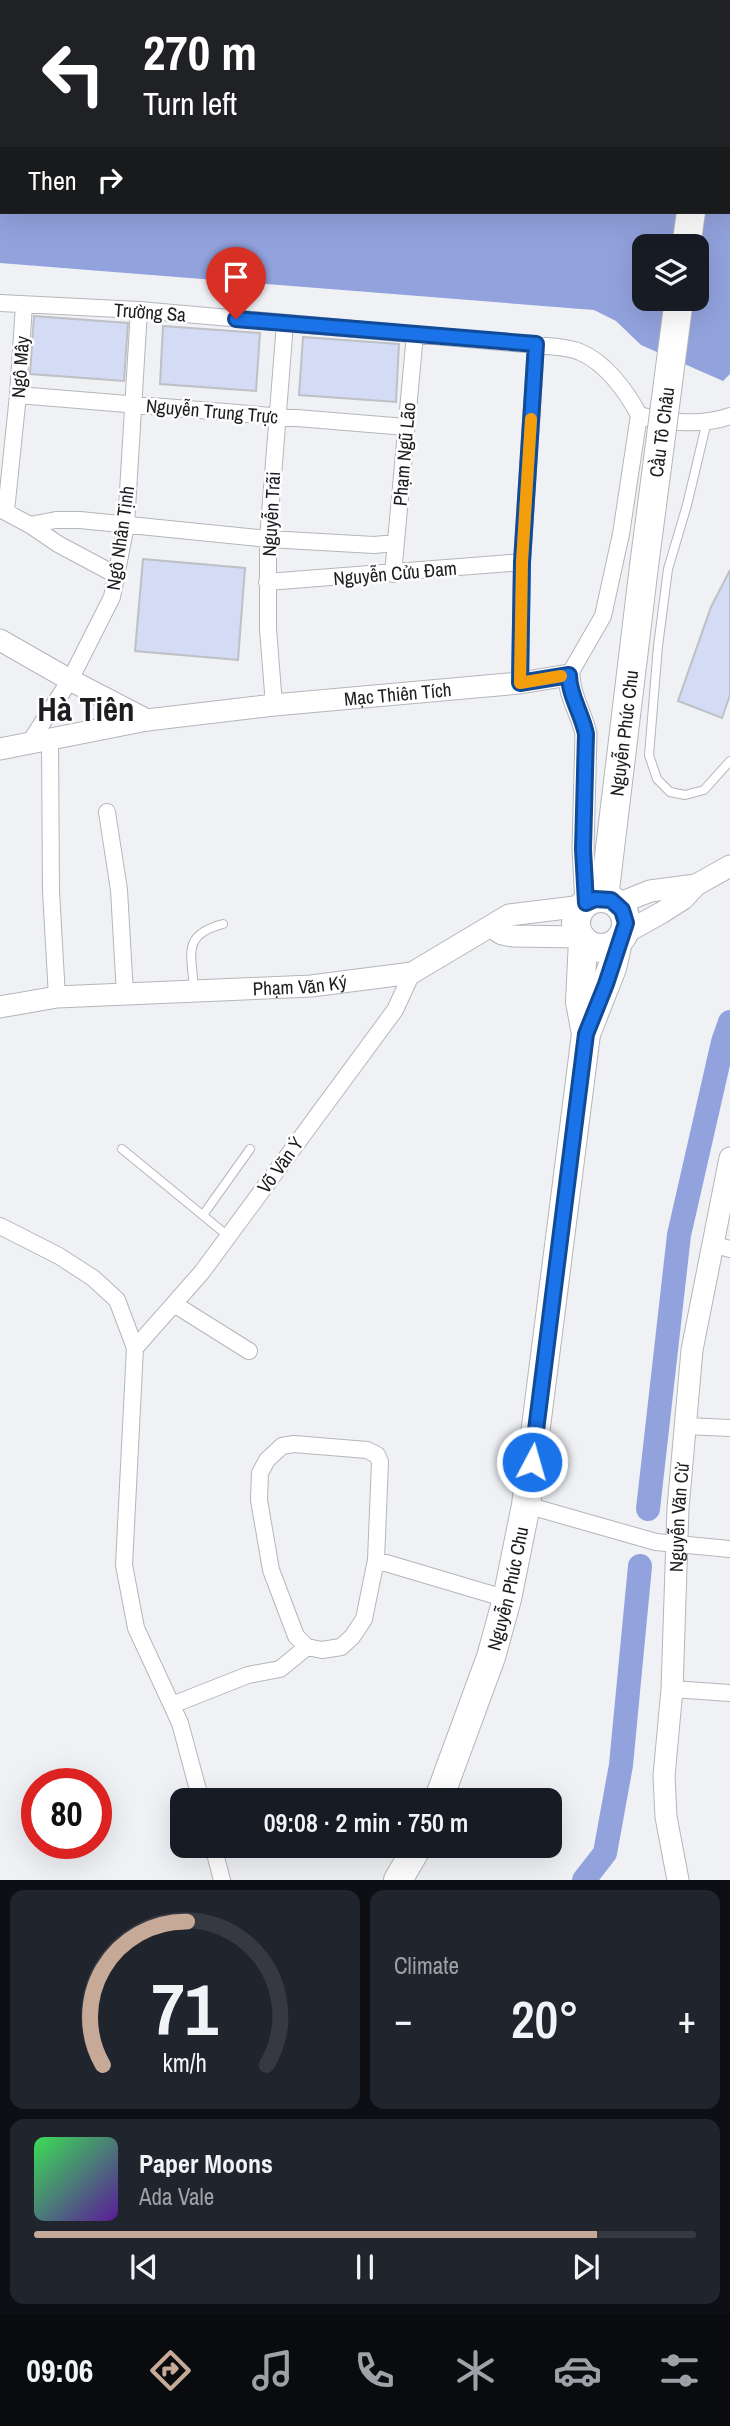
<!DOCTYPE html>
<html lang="en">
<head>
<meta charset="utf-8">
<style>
	:root { --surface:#171b24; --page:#20242c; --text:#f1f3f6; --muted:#9ea1a6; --line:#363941; --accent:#c7a998 }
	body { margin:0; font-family:"Archivo Narrow",sans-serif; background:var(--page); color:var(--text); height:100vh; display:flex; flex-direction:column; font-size:26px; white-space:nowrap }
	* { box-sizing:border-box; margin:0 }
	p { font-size:23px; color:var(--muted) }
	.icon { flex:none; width:38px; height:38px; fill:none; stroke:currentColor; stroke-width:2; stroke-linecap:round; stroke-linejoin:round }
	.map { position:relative; height:1880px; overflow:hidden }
	.drawer { display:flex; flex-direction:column; gap:10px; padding:10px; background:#0d0f14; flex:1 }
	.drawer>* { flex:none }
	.top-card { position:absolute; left:0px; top:0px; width:732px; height:214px; box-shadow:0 7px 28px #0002; background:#202124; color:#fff; overflow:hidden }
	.fabs { position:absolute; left:632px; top:234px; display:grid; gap:14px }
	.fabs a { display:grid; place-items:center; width:77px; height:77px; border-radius:14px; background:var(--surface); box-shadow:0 7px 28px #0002; font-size:35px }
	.speed { position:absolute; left:21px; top:1768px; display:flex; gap:14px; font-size:35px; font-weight:700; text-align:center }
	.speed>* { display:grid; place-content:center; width:91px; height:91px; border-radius:50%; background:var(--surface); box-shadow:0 7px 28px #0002; line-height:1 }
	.speed .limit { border:10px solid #d22; background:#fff; color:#111 }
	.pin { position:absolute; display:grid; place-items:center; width:60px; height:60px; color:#fff; margin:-72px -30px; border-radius:50% 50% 50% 0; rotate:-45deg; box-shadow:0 0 7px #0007 }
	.pin .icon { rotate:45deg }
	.me { position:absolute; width:77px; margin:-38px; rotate:6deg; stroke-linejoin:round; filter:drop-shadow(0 0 5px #0008) }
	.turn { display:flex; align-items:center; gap:24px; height:147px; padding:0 28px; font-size:32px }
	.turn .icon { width:91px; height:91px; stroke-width:2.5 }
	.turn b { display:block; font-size:49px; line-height:60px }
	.then { display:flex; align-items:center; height:66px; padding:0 28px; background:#0003; gap:14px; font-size:26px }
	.big { font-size:52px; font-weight:600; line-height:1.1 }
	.drawer .tile { flex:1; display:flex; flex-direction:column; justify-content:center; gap:10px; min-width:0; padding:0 24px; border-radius:14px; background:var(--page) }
	.drawer .dial { align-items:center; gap:0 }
	.dial svg { height:182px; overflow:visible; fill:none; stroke:var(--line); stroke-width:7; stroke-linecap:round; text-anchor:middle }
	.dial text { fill:var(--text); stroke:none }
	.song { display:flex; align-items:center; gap:21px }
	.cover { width:84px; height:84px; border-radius:10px; background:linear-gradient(135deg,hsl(130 70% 55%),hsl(270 70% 35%)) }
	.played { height:7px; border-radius:4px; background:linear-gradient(90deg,var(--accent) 85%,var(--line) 85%) }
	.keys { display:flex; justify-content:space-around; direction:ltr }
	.heat { display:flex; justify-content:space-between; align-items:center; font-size:38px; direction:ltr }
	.drawer .tiles { flex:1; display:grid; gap:10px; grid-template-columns:1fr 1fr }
	.tile:last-child { grid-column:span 2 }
	.trip { position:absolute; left:170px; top:1788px; width:392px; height:70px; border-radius:14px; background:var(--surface); box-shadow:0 7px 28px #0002; font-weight:600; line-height:70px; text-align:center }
	.dock { display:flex; height:112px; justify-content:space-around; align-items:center; background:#090b0e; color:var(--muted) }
	.dock .icon { width:49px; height:49px }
	.dock .current { color:var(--accent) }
	.dock b { font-size:32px; color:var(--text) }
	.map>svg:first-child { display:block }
	.water { fill:#92a2dd; fill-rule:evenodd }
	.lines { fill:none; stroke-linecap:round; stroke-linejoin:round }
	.river { stroke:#92a2dd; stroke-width:24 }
	.ferry { stroke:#2d377d; stroke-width:2; stroke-dasharray:9 7; stroke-linecap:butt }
	.building { fill:#d4dbf4; stroke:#bec0c4; stroke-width:2 }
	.service-casing { stroke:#b5b6bb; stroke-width:10 }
	.minor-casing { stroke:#b5b6bb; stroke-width:18 }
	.tertiary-casing { stroke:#b5b6bb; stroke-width:23 }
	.trunk-casing { stroke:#b5b6bb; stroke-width:30 }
	.service { stroke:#fff; stroke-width:8 }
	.minor { stroke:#fff; stroke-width:16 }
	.tertiary { stroke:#fff; stroke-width:21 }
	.trunk { stroke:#fff; stroke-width:28 }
	.trunk-bridge-casing { stroke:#b5b6bb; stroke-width:30; stroke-linecap:butt }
	.trunk-bridge { stroke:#fff; stroke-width:28 }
	.route-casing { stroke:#114b97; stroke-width:18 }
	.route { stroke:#1a73e8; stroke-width:12 }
	.slow { stroke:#f59e0b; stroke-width:12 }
	.labels { text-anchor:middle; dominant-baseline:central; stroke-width:5; stroke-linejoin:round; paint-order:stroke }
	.street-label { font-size:19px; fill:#1c1d1e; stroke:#fefeff }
	.town-label { font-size:33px; font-weight:bold; fill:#1c1d1e; stroke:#fefeff }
</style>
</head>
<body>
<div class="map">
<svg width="730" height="1880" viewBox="0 0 730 1880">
	<rect width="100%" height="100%" fill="#eff1f5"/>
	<path class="water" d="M0,0h730v374l-7,7 -82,-36 -25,-24 -22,-11 -594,-47zM2,2h728v210h-728zM644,247h52v52h-52z"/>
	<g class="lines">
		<path class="river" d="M648,1509l31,-274 44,-193 7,-20
			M584,1880l21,-27 16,-88 19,-199"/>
		<path class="ferry" d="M529,0l5,2
			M690,0l9,2
			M0,2l2,1"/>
	</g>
	<path class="building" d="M34,316l94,7 -4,58 -94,-7z
		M163,326l97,7 -4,58 -96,-7z
		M303,337l96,7 -3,58 -97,-7z
		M143,559l102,9 -7,92 -103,-9z
		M730,570v125l-8,23 -44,-17 33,-94z"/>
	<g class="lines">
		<g class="service-casing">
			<path id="service" d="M707,421l-20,84 -19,64 -10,77 -9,109 8,24 13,13 15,3 19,-5 26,-29
				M194,990c-2,-36 -13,-55 29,-66
				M122,1149l106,87
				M203,1215l47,-66"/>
		</g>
		<g class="minor-casing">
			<path id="minor" d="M0,303l139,7 419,37c7,1 15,2 22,5 25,10 47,40 59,63 27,8 65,11 91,1
				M18,395l388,32
				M0,509l30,16 28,19 58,31
				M6,511l12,-116 6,-90
				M30,525l26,-5h24l188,19 106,6 21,-2
				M393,574l22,-240
				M267,582l255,-20
				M569,675l34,-59 18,-82 18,-119
				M520,683l2,-121 14,-218
				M274,705l-6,-76v-90l17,-216
				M50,740l1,151 6,106
				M28,745l42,-65 42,-83 14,-72 13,-215
				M107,812l12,78 6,104
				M0,1226l59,30 34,22 24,22 18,48 -11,217 12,63 44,95 21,78
				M712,1244l18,5
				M174,1304l75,47
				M135,1348l67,-76 193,-262 17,-37
				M686,1426l44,2
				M294,1444l73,6 10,5 3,7 -4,98 -12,59 -12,18 -11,10 -19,3 -15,-3 -11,-11 -25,-66 -12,-70 1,-27 7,-13 15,-14z
				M526,1505l130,37 74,7
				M376,1560l131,39
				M672,1689l58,4
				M172,1705l76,-30 32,-6 27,-22
				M213,1846l9,34"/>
		</g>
		<g class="tertiary-casing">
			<g id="tertiary">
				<path d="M0,640l70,40 77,40"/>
				<path id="s1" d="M0,749l147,-29 127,-15 246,-22 49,-8c0,21 13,39 17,59l-3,115 3,54"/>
				<path d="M618,904l32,-13 46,-6"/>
				<path d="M491,927l11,7 11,2 67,1"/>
				<path d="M625,933l36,-20 22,-14 13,-14 34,-19"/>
				<path id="s2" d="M0,1007l57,-10 254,-11 101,-13 97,-58 74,-9"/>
				<path id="s3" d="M678,1880l-12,-63 -2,-41 8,-87 6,-181 14,-158 38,-192"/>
			</g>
		</g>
		<g class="trunk-casing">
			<g id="trunk">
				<path d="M719,2v-2"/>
				<path d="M686,247l5,-35"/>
				<path id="s4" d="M604,898l40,-332"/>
				<circle cx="601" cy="923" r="25"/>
				<path d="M583,940l-3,62 6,32"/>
				<path id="s5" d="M438,1801l53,-144 16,-58 19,-94 60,-471 26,-66 6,-26"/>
				<path d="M398,1880l20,-34"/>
			</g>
		</g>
		<use href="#service" class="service"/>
		<use href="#minor" class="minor"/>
		<use href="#tertiary" class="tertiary"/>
		<use href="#trunk" class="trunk"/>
		<g class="trunk-bridge-casing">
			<g id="trunk-bridge">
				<path id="s6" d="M644,566l35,-267"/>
			</g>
		</g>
		<use href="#trunk-bridge" class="trunk-bridge"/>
	</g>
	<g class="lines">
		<g class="route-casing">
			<path id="route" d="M236,319l300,25 -14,218 -2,121 49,-8c0,20 13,39 17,59l-3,115 3,54 9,-4 16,1 11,10 4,13 -20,61 -20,50 -54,428"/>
		</g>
		<use href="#route" class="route"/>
		<path class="slow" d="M531,419l-9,143 -2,121 41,-7"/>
	</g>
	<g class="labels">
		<g class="street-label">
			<text transform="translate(150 312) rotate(4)">Trường Sa</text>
			<text transform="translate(20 367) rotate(-86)">Ngô Mây</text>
			<text transform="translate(212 411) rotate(5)">Nguyễn Trung Trực</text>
			<text stroke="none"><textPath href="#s6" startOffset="135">Cầu Tô Châu</textPath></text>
			<text transform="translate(404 454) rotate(-85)">Phạm Ngũ Lão</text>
			<text transform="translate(271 514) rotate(-87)">Nguyễn Trãi</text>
			<text transform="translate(120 538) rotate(-82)">Ngô Nhân Tịnh</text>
			<text transform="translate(395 573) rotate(-5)">Nguyễn Cửu Đam</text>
			<text stroke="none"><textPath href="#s1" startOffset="402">Mạc Thiên Tích</textPath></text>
			<text stroke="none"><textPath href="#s4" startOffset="166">Nguyễn Phúc Chu</textPath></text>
			<text stroke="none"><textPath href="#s2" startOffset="301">Phạm Văn Ký</textPath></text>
			<text transform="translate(280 1165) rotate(-54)">Võ Văn Ý</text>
			<text stroke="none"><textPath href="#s3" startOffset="364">Nguyễn Văn Cừ</textPath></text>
			<text stroke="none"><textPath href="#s5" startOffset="224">Nguyễn Phúc Chu</textPath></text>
		</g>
		<g class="town-label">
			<text x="86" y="709">Hà Tiên</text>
		</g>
	</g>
</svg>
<div class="fabs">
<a><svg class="icon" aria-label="layers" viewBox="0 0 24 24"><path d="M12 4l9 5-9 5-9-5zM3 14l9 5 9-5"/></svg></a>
</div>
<div class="speed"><div class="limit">80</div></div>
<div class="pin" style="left:236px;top:319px;background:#d93025"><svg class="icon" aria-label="arrive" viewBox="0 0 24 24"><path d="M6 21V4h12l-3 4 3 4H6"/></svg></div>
<svg class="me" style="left:532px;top:1462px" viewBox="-20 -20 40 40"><circle r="17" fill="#1a73e8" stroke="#fff" stroke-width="3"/><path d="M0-11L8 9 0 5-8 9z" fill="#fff"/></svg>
<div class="trip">09:08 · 2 min · 750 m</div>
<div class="top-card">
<div class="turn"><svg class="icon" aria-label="left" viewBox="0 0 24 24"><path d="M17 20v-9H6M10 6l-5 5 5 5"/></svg><div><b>270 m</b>Turn left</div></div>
<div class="then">Then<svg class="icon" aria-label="right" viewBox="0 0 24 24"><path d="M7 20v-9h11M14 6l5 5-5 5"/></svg></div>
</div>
</div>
<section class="drawer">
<div class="tiles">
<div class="tile dial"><svg viewBox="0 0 100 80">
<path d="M14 69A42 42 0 1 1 86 69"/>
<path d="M14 69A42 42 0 0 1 51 6" stroke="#c7a998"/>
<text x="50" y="56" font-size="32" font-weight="700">71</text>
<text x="50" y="72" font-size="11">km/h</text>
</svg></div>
<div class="tile"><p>Climate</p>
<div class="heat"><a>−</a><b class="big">20°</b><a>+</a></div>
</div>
<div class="tile">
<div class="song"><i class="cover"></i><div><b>Paper Moons</b><p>Ada Vale</p></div></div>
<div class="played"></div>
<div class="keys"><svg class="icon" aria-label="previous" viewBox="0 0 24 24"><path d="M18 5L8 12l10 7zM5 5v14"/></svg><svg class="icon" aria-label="pause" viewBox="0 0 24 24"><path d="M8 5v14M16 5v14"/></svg><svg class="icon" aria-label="next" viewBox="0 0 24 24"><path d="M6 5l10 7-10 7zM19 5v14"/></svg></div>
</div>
</div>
</section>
<nav class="dock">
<b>09:06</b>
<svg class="icon current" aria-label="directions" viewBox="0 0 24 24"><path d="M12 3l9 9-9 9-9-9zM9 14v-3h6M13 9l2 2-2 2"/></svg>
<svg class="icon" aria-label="music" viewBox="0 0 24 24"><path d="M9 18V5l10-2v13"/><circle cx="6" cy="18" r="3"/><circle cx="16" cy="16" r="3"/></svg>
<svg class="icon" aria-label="phone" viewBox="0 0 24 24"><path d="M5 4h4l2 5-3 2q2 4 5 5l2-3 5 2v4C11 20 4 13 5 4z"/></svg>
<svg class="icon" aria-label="climate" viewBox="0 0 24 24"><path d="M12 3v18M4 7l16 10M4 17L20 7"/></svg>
<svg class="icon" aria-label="car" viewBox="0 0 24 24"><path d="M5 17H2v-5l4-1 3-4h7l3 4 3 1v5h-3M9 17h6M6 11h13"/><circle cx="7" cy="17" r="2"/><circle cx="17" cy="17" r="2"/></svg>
<svg class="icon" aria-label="filters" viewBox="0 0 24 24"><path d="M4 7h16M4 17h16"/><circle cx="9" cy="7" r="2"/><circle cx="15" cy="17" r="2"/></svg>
</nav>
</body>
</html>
